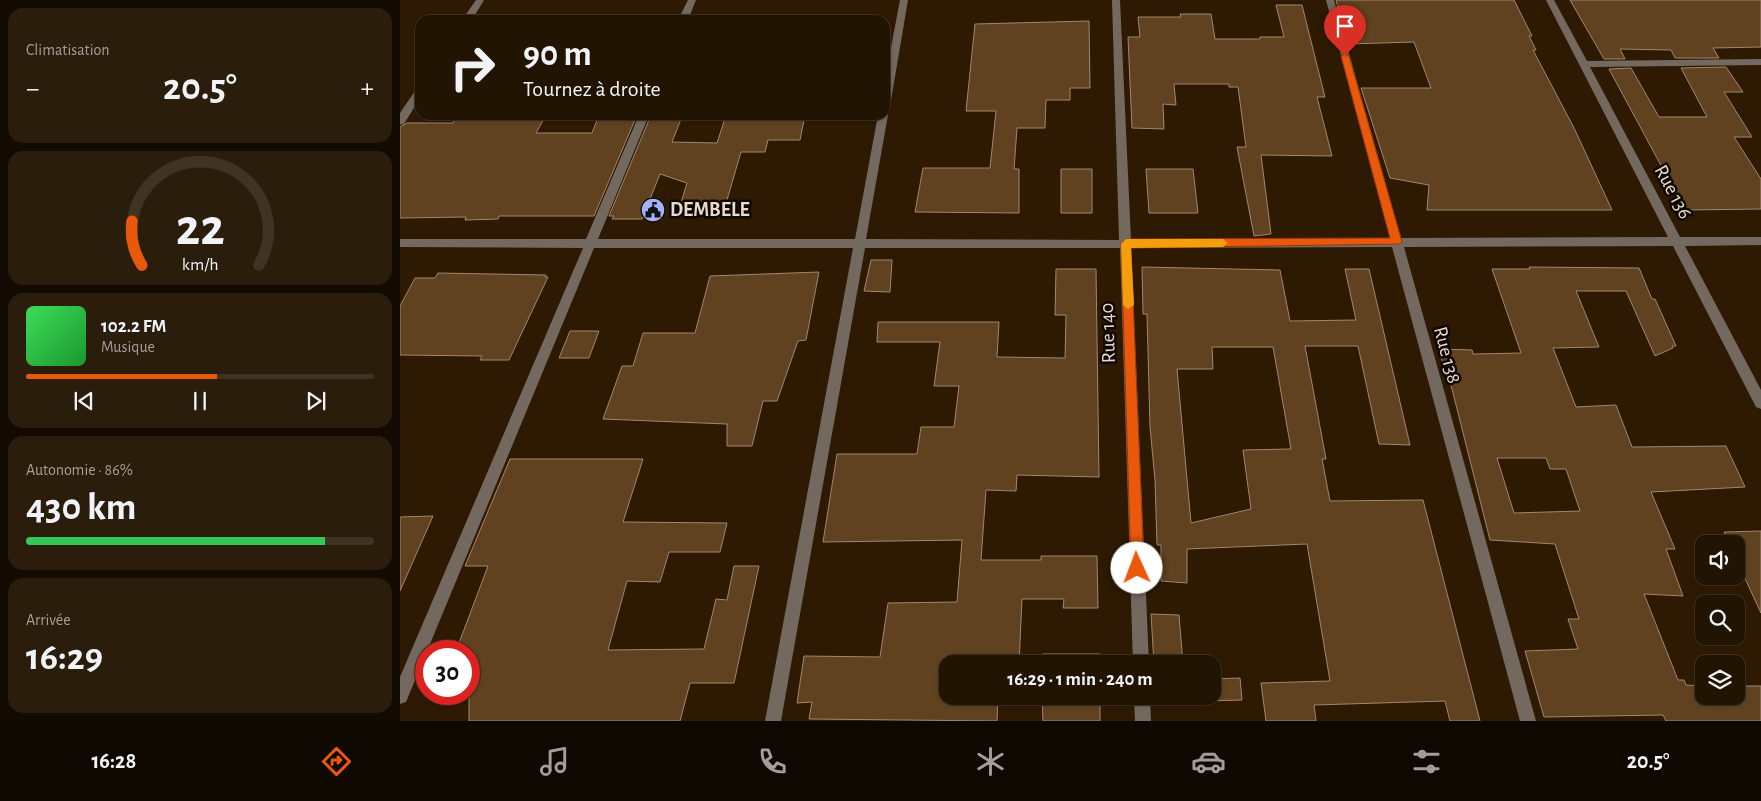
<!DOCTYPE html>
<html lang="fr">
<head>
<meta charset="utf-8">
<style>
	:root { --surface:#221402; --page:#2a1d0c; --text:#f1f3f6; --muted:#a29e99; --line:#3f3324; --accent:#ea580c }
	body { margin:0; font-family:"Alegreya Sans",sans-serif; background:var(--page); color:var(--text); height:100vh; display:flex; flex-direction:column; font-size:19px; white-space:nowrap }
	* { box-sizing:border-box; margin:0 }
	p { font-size:16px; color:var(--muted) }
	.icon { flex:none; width:28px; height:28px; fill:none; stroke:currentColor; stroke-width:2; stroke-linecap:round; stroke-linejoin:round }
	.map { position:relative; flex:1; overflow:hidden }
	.drawer { display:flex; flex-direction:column; gap:8px; padding:8px; background:#130b01; width:400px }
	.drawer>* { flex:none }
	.guide { position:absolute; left:15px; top:15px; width:475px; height:105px; border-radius:15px; box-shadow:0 1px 4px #0004,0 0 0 1px var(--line); background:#221402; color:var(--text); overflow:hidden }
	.buttons { position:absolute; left:1295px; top:535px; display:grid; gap:10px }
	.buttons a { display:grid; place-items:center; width:50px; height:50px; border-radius:10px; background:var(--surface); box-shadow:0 1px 4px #0004,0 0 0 1px var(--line); font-size:25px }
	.speed { position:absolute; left:15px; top:640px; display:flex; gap:10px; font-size:25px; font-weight:700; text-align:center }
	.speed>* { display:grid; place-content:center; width:65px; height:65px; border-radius:50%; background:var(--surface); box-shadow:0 1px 4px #0004,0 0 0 1px var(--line); line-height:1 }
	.speed .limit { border:8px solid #d22; background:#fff; color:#111 }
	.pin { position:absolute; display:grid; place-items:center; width:42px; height:42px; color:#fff; margin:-51px -21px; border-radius:50% 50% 50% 0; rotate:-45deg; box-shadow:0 0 5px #0007 }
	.pin .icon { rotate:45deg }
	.me { position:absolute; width:55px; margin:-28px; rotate:358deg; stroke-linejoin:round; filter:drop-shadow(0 0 4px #0008) }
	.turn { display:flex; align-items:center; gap:18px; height:105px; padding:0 25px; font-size:22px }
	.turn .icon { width:65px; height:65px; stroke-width:2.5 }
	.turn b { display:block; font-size:35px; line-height:42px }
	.big { font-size:38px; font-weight:700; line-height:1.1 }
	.drawer .widget { flex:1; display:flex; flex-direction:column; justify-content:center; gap:8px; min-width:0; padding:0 18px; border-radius:15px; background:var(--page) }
	.drawer .dial { align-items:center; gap:0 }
	.dial svg { height:130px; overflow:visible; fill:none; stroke:var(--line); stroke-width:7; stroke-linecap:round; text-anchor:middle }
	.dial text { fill:var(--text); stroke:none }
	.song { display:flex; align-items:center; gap:15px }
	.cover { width:60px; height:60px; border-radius:8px; background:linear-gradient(135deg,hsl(130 70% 55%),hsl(130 70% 35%)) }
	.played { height:5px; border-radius:2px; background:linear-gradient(90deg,var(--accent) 55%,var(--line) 55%) }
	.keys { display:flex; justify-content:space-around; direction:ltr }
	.heat { display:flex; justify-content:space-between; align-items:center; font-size:28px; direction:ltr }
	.charge { height:8px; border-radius:4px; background:linear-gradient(90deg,#34c759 86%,var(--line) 0) }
	.trip { position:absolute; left:539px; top:655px; width:282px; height:50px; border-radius:15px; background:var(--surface); box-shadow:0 1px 4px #0004,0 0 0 1px var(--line); font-weight:700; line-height:50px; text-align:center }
	.dock { display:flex; height:80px; justify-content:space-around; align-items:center; background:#0e0801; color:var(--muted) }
	.dock .icon { width:35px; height:35px }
	.dock .current { color:var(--accent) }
	.dock b { font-size:22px; color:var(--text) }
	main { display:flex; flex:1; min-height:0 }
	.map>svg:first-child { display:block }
	.building { fill:#614220; stroke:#a1876e; fill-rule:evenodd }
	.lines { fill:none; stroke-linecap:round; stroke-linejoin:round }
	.minor { fill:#74695f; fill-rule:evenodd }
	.route { fill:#ea580c; stroke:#983908 }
	.slow { fill:#f59e0b }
	.labels { text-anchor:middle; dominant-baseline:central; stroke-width:5; stroke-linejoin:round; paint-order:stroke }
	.street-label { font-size:20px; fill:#e8dacc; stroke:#0f0701 }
	.poi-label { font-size:20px; font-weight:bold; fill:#e8dacc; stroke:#0f0701; text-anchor:start }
</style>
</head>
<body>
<main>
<section class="drawer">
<div class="widget"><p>Climatisation</p>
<div class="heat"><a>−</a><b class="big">20.5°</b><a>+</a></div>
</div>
<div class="widget dial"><svg viewBox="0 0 100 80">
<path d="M14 69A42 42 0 1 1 86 69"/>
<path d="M14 69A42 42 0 0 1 8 42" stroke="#ea580c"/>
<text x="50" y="56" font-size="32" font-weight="700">22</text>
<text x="50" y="72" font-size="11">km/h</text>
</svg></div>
<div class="widget">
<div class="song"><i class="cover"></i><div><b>102.2 FM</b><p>Musique</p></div></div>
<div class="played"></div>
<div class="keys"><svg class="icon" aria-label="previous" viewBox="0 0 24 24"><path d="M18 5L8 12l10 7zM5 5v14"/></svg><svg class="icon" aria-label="pause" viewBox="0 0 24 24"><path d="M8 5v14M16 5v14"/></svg><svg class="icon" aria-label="next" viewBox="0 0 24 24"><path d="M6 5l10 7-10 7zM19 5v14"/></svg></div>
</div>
<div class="widget"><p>Autonomie · 86%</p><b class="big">430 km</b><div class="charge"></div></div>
<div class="widget"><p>Arrivée</p><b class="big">16:29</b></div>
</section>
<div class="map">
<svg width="1361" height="721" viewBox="0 0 1361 721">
	<rect width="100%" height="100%" fill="#2e1a03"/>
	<path class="building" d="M936,0h178l18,36h-3l7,14h-3l41,78 38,82h-185l2,-25 -39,-7 -29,-90h70l-17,-46 -66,2z
		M1170,0h191v47l-48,1 6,10h-44l-4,-8 -51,-1 5,10h-21z
		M876,5h26l23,92h-8l15,59 -71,-1 10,79 -17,2 -17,-89h9l-8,-60h-9v-3h-55l2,21 -13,-1 1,25 -32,-1 -4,-91h12l-2,-20h43l-1,-3h31l4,25h45v-2h24z
		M689,21l1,67h-20v12h-24l-1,28h-28l-3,41h5v44l-104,-1 8,-44h67l6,-57h-30l9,-87z
		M1326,67l17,25h-19l28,45h-18l27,42v30l-76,1 -76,-141 22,-1 28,49h48l-26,-49z
		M58,115h88l-10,18h56l7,-18h38l-43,101h-95l-1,3 -33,1 1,-3 -66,1v-91l7,-4h46z
		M251,115h28l-2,4h4l-9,23 45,1 9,-28h79l-5,25h-32l-3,12h-24l-19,65 -45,-1 10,-33 -27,-9 -18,45h-30l2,-3h-5z
		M661,169h31v44h-31z
		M746,169h47l5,44h-49z
		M471,260h21l-2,32 -26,-1z
		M742,267l138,3 10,51 66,-1 -11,-51h24l41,176 -31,-1 -21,-98h-53l21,113h-4l8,42 93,-1 57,221h-30l-5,-20 -131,4 2,16h-50l-5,-38 69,-2 -23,-137 -120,5v34l-26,-2v-36h-4l-2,-65 -5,-53 -3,-113h-4zM812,347h61l18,102 -48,1 8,59 -60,14 -14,-154h36z
		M1129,267l110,1 13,31h3l21,47h-4l1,2 -18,8 -29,-65h-50l23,56 -46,1 23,59 40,-2 16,42 94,-1 19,41 -94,5 24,57h-9l17,47 -39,-2 34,86h6l2,5 18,1v10h32v-10h25v35h-95l-3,-6 -119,2 -19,-66 53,-2 -10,-30h11l-24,-75 -65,-4 -38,-151 -14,-40 34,1 1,4 48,-1 -29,-84h38zM1097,458h49l4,11h16l14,42 -66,2z
		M656,269h40l3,208 -82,-2 -1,16 -30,-1 -5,70h60v-4h56l1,52h-35l1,-9h-42l-3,65h-71v32h50l-1,25 -188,-2 3,-17 -15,1 7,-47 76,1 8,-54 69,-1 5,-62 -139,2 14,-88h80l4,-27h33l5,-41h-25l6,-44h-63l1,-20h121l-2,35 68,1 1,-43h-11z
		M419,272l-13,68 -8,1 -21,60h-14l-11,45h-25v-22l-124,-5 19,-53h11l10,-33h52l15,-57z
		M38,273l108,2 -1,2h3l-39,83h-29l2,-4 -82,-1v-49l15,-28h20z
		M170,331h29l-10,27h-30z
		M110,459h133l-20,63 104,1 -7,29h-51l-9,30 -33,-1 -19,69 96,-1 12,-50 11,1 7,-34h25l-25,117h-44l-10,38h-211v-70h-13l32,-85h-23z
		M33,516l-33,75v-74z
		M1361,531v82l-25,-54v-15h-7l-5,-12z
		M751,614l28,1 4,49h-29z
		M642,654h58v10h-58z
		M840,678l2,22 -38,1v-5h8v-17z
		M642,696h58v25h-57z"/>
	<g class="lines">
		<path class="minor" d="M76,0h8l-12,20h-10z
			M288,0h8l-8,20h-10z
			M500,0h8l-18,106 -5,3v-30z
			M712,0h8l11,240 259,-2 -64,-238h8l67,238 267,-1 -122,-237h8l33,61 174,-2v6l-171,2 90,170h81v8l-76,1 76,144v19l-5,-2 -83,-161 -269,1 132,474h-16l-128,-474 -261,1 18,416h-16l-13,-416h-255l-84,473h-16l88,-473h-259l-188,454 -6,2v-27l183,-429 -183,-1v-8h186l53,-124h10l-51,124h257l23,-124h7v-3l3,3 -22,124 253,1z
			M20,87v11l-16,26 -4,1v-12l17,-25z
			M734,696h16l1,25h-16z"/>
	</g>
	<path class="route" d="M945,53l4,3 53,186 -2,2 -269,4 13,320 -2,5 -5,2 -4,-2 -2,-5 -10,-324 5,-5 264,-1 -49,-182z"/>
	<path class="slow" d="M726,239h97l5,4 -5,4 -92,1 3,57 -6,4 -5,-4 -2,-61z"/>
	<defs>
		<g id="civic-disc" transform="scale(1.25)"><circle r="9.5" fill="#a5b1fc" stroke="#0f0701"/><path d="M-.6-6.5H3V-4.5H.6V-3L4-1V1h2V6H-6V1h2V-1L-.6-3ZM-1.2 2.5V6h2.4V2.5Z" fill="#111"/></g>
	</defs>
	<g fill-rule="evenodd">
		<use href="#civic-disc" x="253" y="210"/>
	</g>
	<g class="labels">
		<g class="street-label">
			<text transform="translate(1273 192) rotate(62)">Rue 136</text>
			<text transform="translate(708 333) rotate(-92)">Rue 140</text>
			<text transform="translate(1047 355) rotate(75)">Rue 138</text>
		</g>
		<g class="poi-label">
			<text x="270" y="210">DEMBELE</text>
		</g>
	</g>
</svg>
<div class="buttons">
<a><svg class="icon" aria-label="sound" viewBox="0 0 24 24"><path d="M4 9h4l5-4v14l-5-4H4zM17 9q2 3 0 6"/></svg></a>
<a><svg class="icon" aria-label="search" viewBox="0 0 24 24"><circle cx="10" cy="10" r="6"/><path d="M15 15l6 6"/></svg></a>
<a><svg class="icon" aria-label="layers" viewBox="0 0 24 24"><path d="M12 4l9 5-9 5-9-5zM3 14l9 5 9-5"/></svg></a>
</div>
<div class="speed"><div class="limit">30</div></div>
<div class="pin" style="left:945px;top:56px;background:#d93025"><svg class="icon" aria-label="arrive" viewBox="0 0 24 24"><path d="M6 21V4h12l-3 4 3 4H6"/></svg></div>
<svg class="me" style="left:737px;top:568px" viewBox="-20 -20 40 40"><circle r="19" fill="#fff"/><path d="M0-13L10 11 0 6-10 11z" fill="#ea580c"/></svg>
<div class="trip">16:29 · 1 min · 240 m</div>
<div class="guide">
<div class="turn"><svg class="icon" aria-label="right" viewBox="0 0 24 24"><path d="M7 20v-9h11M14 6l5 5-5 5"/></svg><div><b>90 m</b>Tournez à droite</div></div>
</div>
</div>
</main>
<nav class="dock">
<b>16:28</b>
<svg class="icon current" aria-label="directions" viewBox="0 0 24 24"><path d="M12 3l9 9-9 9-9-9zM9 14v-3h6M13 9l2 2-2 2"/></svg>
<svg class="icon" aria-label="music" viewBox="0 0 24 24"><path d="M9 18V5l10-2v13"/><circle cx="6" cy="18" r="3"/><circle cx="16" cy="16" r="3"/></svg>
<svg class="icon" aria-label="phone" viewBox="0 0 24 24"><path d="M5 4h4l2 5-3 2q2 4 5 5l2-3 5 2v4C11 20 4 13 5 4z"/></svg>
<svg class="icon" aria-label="climate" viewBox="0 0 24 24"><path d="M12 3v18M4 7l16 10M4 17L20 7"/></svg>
<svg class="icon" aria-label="car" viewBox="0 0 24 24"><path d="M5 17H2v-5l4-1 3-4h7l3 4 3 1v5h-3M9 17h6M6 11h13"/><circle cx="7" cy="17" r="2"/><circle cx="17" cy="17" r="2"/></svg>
<svg class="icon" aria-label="filters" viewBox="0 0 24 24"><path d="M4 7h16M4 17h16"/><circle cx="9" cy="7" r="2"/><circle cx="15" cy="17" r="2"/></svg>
<b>20.5°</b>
</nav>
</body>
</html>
